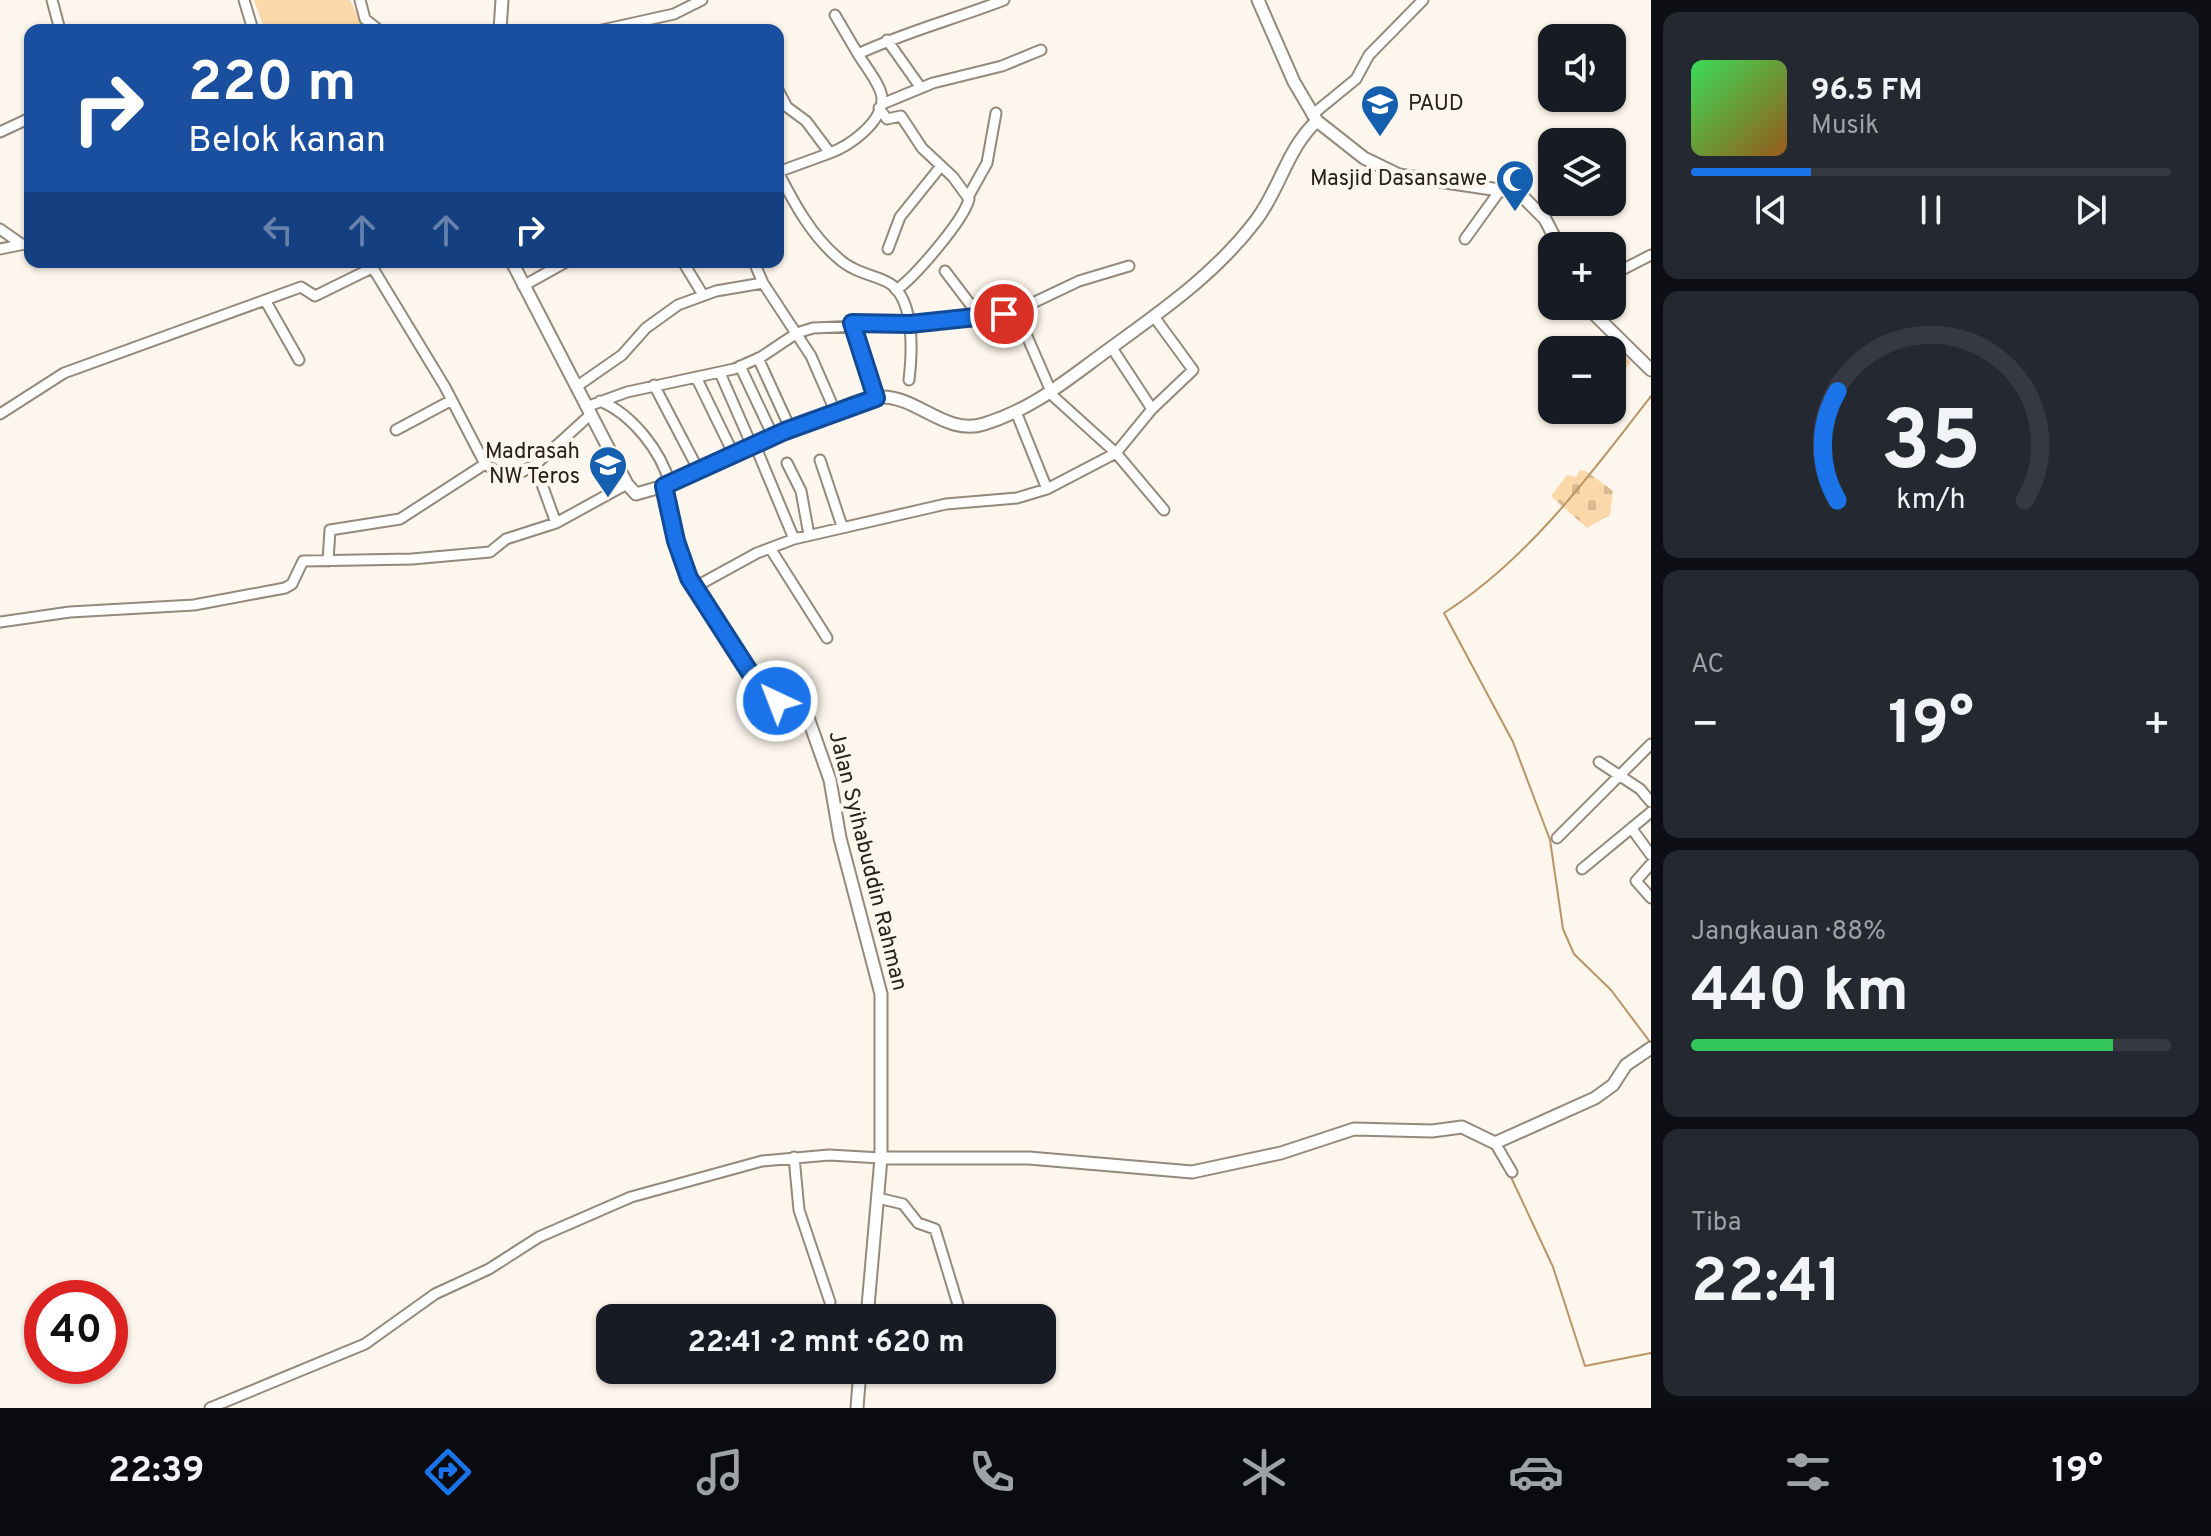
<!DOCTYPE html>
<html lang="id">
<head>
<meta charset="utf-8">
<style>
	:root { --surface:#171b24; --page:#242831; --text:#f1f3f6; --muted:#9ea1a6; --line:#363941; --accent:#1a73e8 }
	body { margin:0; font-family:Overpass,sans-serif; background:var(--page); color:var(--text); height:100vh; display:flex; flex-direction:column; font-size:30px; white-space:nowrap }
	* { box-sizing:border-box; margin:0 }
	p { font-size:26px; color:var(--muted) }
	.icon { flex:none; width:44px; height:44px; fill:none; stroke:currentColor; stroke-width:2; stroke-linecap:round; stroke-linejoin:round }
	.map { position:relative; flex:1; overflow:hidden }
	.sheet { display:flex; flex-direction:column; gap:12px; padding:12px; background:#0d0f14; width:560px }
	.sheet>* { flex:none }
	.guide { position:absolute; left:24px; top:24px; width:760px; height:244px; border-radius:16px; box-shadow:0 2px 6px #0004; background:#1a4fa0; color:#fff; overflow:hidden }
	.fabs { position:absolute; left:1538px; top:24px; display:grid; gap:16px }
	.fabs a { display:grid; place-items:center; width:88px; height:88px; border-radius:16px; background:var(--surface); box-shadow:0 2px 6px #0004; font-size:40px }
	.speed { position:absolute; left:24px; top:1280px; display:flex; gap:16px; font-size:40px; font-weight:700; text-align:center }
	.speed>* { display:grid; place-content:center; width:104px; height:104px; border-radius:50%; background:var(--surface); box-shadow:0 2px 6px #0004; line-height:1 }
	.speed .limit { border:12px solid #d22; background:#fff; color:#111 }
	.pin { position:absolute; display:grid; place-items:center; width:68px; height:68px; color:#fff; margin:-34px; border:4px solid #fff; border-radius:50%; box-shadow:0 2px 8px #0007 }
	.me { position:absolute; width:88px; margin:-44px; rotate:317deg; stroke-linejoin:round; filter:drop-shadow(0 0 6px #0008) }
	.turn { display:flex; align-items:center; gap:28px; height:168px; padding:0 32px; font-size:36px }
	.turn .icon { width:104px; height:104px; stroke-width:2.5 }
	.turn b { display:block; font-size:56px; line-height:68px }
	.lanes { display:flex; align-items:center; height:76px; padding:0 32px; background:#0003; justify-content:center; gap:40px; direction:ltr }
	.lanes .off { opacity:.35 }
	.big { font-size:60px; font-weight:700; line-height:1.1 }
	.sheet .widget { flex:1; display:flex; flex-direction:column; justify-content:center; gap:12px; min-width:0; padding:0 28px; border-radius:16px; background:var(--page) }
	.sheet .dial { align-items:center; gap:0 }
	.dial svg { height:208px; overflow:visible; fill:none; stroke:var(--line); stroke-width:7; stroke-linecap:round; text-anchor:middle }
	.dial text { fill:var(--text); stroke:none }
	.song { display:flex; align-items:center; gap:24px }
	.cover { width:96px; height:96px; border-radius:12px; background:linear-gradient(135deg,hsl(130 70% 55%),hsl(30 70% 35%)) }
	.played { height:8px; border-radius:4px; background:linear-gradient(90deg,var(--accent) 25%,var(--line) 25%) }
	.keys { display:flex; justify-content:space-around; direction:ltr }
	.heat { display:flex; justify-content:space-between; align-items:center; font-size:44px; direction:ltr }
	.charge { height:12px; border-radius:6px; background:linear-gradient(90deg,#34c759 88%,var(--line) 0) }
	.trip { position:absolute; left:596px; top:1304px; width:460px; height:80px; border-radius:16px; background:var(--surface); box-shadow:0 2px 6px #0004; font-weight:700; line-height:80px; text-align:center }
	.tabs { display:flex; height:128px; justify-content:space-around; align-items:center; background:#090b0e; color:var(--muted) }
	.tabs .icon { width:56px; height:56px }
	.tabs .on { color:var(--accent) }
	.tabs b { font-size:36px; color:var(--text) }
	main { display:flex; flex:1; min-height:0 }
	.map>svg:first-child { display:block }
	.cemetery { fill:url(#cemetery-stones) }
	.park { fill:#fbd8aa }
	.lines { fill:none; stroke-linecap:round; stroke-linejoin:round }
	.stream { stroke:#b99565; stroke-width:2 }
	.minor-casing { stroke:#94897a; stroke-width:13 }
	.tertiary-casing { stroke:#94897a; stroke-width:15 }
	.minor { stroke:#fff; stroke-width:9 }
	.tertiary { stroke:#fff; stroke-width:11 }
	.route-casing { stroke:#114b97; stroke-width:20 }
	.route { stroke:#1a73e8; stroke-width:14 }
	.labels { text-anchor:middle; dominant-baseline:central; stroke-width:8; stroke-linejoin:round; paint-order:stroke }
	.poi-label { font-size:22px; fill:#25211b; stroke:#fdf6ec; text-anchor:end }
	.street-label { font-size:22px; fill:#25211b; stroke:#fdf6ec }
</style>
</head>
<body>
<main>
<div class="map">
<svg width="1651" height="1408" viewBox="0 0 1651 1408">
	<defs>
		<pattern id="cemetery-stones" width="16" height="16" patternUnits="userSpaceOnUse" patternTransform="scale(2)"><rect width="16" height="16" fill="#fbd8aa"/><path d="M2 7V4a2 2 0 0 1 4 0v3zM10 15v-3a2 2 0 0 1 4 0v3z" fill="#d7b992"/></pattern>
	</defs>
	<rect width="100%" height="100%" fill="#fdf6ec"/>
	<path class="cemetery" d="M1612,344l19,18 -17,18 -2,-30h-4z
		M1580,470l6,1 27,20 -3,24 -23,13 -36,-32 16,-21 9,2z"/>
	<path class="park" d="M254,0h96l15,30h-100z"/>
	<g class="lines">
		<path class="stream" d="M1650,1042l-39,-52 -37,-36 -11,-25 -13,-89 -37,-98 -69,-129c84,-53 147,-139 207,-217
			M1510,1175l43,92 32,99 66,-13"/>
		<g class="minor-casing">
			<path id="minor" d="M52,0l8,30
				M244,0l9,30
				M360,0l5,19 14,11
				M835,15l23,39
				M602,30l72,-16 28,-14
				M887,40l34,48
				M778,90l9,17 19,14 24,32c19,-7 52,-30 52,-54 0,-13 -17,-33 -24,-45 47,-22 97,-35 146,-54
				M882,104l51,-21 69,-17 39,-16
				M879,108l8,11 14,-3 21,32 31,29 16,22c-5,21 -55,79 -73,91
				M1312,115l44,-36 13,-24 54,-55
				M0,132l30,-14
				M778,172c16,31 33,63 60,86 18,17 44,18 54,27 23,19 20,69 17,95
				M778,172l52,-19
				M968,197l19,-34 9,-50
				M0,229l20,14
				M1465,239l36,-50
				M0,249l30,-6
				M888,249l12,-32 41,-51
				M683,262l20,33
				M754,262l9,21 48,73 24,55
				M371,265l74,122 40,77 23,15 27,-14 21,58
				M945,271l35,46
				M1612,275l39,-20
				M523,286l43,-24
				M265,300l34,60
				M1016,311l63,-30 50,-15
				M852,323l24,75
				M1112,348l40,61 41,-39 -38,-52
				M758,358l32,70
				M740,366l33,70
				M720,373l32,73
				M696,377l38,78
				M654,385l45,86
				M576,387l46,-32 24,-27 32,-23 38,-14 47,-8
				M600,401c32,13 61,50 70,83
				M586,407l41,-15 107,-23 27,-12 36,-24 16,-5 117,-5 86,-12 37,85 63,57 48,57
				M1016,412l31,77
				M0,414l64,-41 237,-86 14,9 57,-28
				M396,430l56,-30
				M755,445l39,94
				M820,460l22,66
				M787,463l14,28 8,44
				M535,465l55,-50
				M770,548l57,90
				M328,561l2,-31 70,-11 85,-55
				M695,587l62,-34 37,-14 152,-35 71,-6 30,-9 69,-36 36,-44
				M0,622l70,-10 124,-7 91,-17 7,-4 11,-23 109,-2 78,-7 16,-13 50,-16 71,-39
				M1599,762l41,27 11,13
				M1632,829l19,26
				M1557,838l94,-94
				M1651,864l-15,17 15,17
				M1582,869l69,-57
				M1495,1143l17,29
				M794,1157l5,53 31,92
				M878,1198l25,6 15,19 17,6 27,89
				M859,1375l55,-5
				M210,1408l155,-64 70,-50 54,-25 50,-32 92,-40 131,-36 67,-6 52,3"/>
		</g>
		<g class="tertiary-casing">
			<path id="tertiary" d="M1258,0l36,82 23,39 47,37 35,17 120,18 26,26 14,27
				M500,30l2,-30
				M512,262l115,222 9,10 28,-8 12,55 13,37 79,121 9,2 17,-8 6,2 30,85 10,58 41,156v164l-14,160
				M1586,306l65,64
				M664,486c53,-24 106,-50 160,-71 18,-7 38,-18 58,-18 36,0 64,39 102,27 43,-13 74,-37 109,-63 59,-44 119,-82 164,-142 23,-31 31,-72 60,-98
				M881,1158h148l163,14 89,-19 73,-24 78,2 30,-4 33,16 100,-45 18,-13 13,-20 25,-17
				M857,1408l3,-38"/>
		</g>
		<use href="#minor" class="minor"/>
		<use href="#tertiary" class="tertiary"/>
	</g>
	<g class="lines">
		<g class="route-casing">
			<path id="route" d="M777,701l-12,-5 -76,-118 -13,-37 -12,-55 121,-55 91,-33 -24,-75 58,1 94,-10"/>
		</g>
		<use href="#route" class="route"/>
	</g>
	<defs>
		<g id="school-pin" transform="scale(2)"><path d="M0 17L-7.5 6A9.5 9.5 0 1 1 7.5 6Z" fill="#145fae" stroke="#fdf6ec"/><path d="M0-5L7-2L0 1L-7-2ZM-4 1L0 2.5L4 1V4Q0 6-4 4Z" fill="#fff"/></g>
		<g id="mosque-pin" transform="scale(2)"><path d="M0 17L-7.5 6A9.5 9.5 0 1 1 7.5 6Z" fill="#145fae" stroke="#fdf6ec"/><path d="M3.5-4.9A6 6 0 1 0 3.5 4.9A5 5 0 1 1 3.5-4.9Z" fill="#fff"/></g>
	</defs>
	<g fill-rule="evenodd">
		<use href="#school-pin" x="1380" y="104"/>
		<use href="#mosque-pin" x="1515" y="179"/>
		<use href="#school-pin" x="608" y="465"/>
	</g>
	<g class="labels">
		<g class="poi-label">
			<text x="1408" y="104" text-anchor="start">PAUD</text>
			<text x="1487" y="179">Masjid Dasansawe</text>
			<text x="580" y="452">Madrasah<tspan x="580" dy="25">NW Teros</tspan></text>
		</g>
		<g class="street-label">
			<text transform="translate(867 861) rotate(76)">Jalan Syihabuddin Rahman</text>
		</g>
	</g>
</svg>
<div class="fabs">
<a><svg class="icon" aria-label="sound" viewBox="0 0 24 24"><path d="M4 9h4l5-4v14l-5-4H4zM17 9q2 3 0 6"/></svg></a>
<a><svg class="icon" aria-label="layers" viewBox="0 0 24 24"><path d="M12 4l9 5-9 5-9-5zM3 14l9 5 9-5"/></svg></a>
<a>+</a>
<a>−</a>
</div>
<div class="speed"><div class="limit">40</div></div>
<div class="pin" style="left:1004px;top:314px;background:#d93025"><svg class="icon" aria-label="arrive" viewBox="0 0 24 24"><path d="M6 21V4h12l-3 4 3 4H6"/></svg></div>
<svg class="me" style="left:777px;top:701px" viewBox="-20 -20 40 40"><circle r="17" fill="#1a73e8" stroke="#fff" stroke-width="3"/><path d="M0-11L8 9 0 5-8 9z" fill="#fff"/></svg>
<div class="trip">22:41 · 2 mnt · 620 m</div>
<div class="guide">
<div class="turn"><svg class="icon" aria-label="right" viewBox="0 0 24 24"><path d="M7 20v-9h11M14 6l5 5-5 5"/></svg><div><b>220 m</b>Belok kanan</div></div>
<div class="lanes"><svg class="icon off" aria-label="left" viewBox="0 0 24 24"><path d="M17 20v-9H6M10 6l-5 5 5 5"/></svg><svg class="icon off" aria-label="ahead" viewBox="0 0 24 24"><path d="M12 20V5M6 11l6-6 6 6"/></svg><svg class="icon off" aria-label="ahead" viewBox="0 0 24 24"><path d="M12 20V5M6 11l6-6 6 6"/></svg><svg class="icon" aria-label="right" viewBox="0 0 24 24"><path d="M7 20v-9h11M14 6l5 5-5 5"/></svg></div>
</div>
</div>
<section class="sheet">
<div class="widget">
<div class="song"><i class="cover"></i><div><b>96.5 FM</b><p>Musik</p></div></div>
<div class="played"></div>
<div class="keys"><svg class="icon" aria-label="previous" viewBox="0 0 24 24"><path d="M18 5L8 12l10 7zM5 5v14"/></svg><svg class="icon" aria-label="pause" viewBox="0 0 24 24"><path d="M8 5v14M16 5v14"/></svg><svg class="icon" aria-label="next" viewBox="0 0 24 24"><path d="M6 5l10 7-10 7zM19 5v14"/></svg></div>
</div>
<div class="widget dial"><svg viewBox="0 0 100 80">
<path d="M14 69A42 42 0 1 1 86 69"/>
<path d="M14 69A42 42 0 0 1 14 27" stroke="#1a73e8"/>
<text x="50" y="56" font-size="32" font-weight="700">35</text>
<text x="50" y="72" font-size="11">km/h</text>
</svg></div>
<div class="widget"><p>AC</p>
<div class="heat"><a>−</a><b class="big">19°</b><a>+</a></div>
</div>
<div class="widget"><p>Jangkauan · 88%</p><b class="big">440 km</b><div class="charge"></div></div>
<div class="widget"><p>Tiba</p><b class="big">22:41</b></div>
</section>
</main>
<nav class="tabs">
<b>22:39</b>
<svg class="icon on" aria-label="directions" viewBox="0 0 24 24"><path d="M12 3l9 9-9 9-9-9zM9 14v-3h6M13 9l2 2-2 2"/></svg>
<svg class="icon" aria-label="music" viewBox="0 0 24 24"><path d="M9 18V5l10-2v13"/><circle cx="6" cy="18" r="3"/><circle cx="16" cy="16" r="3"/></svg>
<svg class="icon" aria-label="phone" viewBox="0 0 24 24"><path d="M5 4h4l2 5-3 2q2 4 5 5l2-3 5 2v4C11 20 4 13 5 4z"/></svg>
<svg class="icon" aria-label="climate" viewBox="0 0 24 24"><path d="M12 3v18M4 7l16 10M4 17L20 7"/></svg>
<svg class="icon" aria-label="car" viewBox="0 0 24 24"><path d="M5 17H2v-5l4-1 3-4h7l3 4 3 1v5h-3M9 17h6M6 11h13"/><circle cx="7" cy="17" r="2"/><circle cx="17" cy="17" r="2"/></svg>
<svg class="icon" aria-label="filters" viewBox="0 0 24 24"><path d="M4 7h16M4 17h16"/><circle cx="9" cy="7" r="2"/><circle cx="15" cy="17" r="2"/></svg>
<b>19°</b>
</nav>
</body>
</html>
